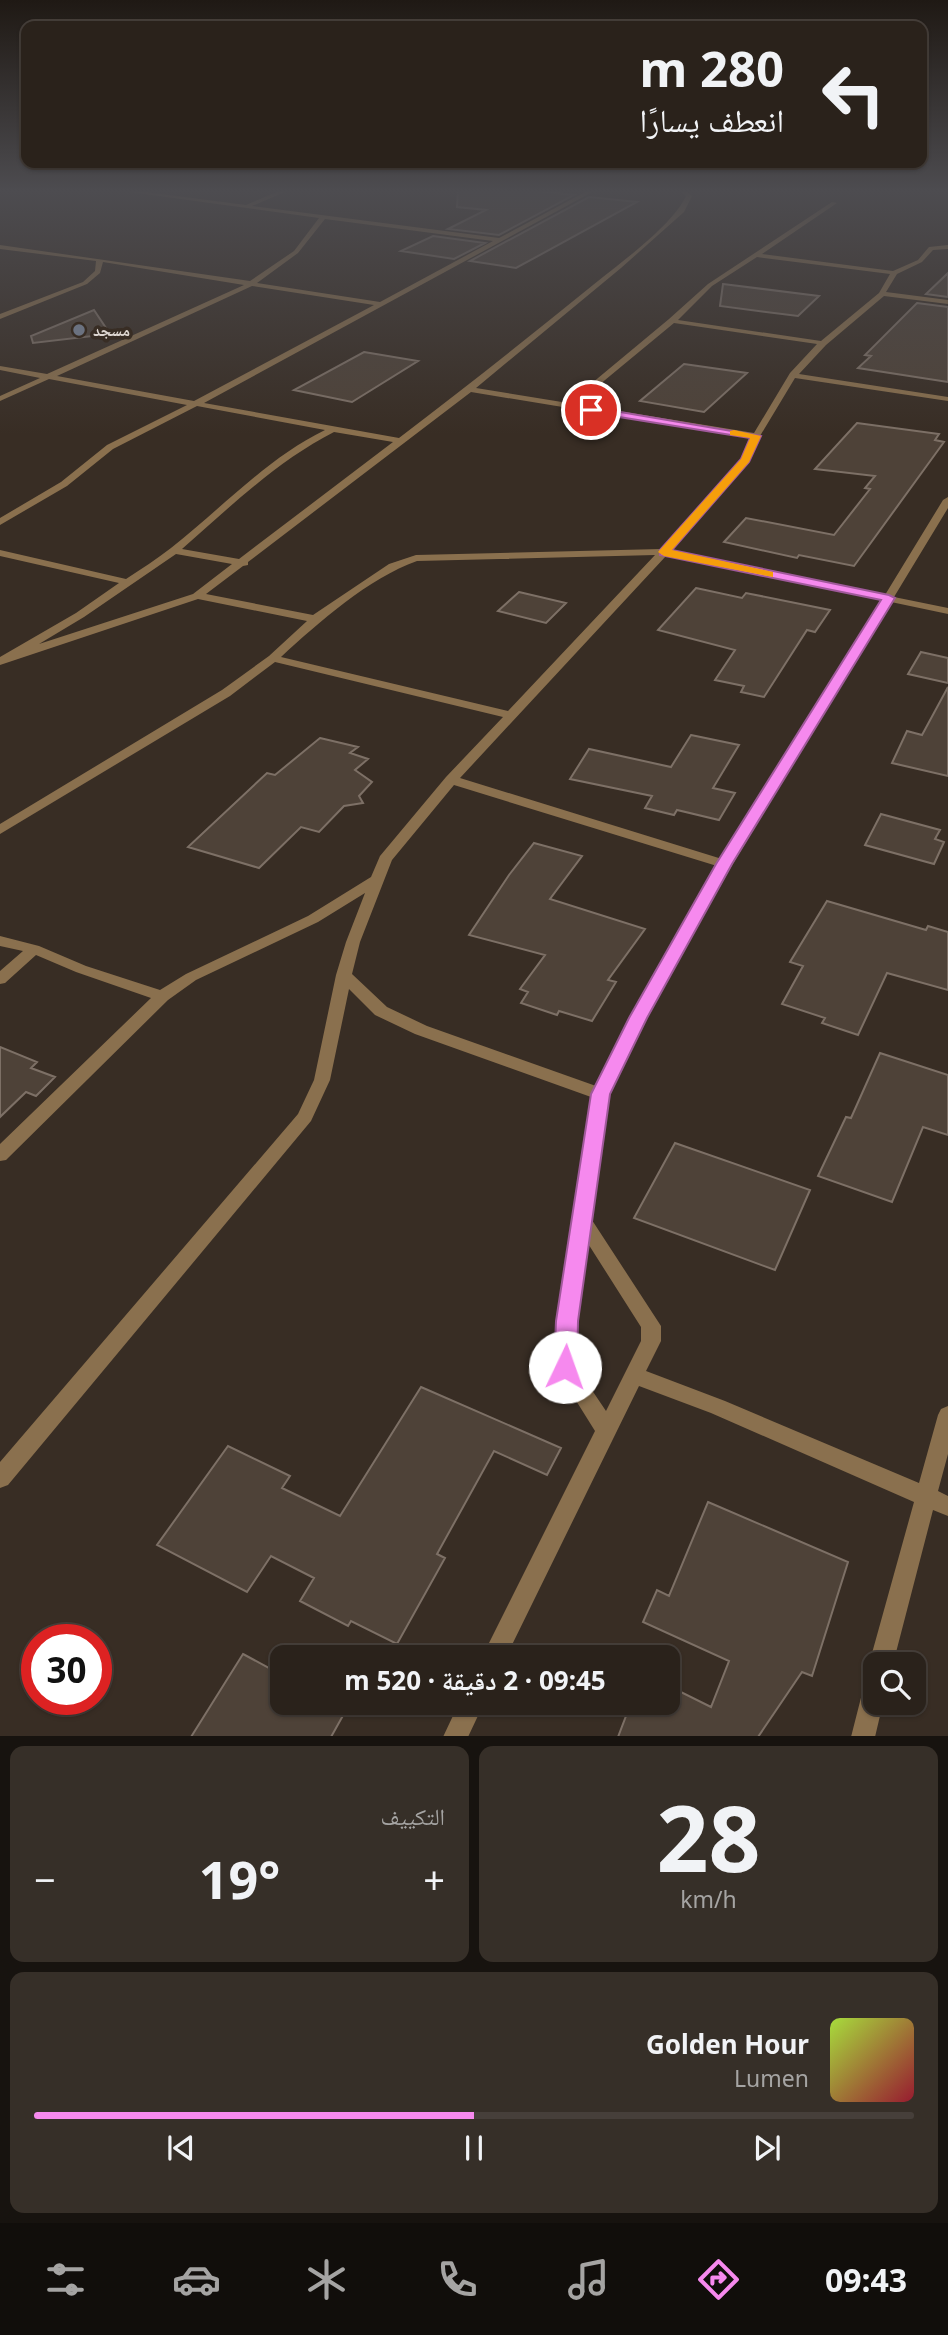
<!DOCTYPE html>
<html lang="ar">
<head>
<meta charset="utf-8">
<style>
	:root { --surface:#2a221b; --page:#362f28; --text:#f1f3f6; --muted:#a5a4a3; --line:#463f3a; --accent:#f689ee }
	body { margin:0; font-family:"Noto Sans","Noto Naskh Arabic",sans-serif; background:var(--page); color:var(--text); direction:rtl; height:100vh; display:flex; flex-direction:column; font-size:26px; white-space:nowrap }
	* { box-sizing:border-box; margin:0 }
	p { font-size:23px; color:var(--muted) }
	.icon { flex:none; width:38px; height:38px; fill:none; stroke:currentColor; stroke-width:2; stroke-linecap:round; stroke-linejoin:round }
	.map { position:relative; height:1736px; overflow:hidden; direction:ltr }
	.details { display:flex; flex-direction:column; gap:10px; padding:10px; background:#17130f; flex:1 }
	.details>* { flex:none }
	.hud { position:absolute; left:21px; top:21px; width:906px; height:147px; border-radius:14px; box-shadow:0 2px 5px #0004,0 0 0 2px var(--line); direction:rtl; background:#2a221b; color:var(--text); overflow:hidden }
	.fabs { position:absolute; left:863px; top:1652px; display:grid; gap:14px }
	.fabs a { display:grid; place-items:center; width:63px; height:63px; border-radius:14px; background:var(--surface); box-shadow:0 2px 5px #0004,0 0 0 2px var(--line); font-size:35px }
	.speed { position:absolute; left:21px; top:1624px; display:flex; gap:14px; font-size:35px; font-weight:700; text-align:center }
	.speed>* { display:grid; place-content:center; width:91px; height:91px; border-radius:50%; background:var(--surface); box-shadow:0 2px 5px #0004,0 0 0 2px var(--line); line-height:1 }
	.speed .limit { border:10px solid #d22; background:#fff; color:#111 }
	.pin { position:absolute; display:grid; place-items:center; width:60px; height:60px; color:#fff; margin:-30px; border:4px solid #fff; border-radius:50%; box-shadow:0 2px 7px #0007 }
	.me { position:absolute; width:77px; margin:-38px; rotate:3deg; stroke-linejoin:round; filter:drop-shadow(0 0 5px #0008) }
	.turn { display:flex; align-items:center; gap:24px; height:147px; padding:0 28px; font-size:32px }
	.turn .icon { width:91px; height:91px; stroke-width:2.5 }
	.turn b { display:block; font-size:49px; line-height:60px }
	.big { font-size:52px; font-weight:700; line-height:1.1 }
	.details .card { flex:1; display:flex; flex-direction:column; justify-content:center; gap:10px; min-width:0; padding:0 24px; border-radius:14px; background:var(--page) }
	.details .dial { align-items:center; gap:0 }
	.dial b { font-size:91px; line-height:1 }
	.song { display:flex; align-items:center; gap:21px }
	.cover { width:84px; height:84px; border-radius:10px; background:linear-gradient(135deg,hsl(80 70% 55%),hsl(350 70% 35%)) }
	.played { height:7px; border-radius:4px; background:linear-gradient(90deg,var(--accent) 50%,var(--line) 50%) }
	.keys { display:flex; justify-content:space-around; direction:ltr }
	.heat { display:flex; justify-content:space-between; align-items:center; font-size:38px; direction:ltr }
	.details .tiles { flex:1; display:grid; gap:10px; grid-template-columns:1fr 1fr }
	.card:last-child { grid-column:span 2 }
	.trip { position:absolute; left:270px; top:1645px; width:410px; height:70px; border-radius:14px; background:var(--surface); box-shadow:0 2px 5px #0004,0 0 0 2px var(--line); font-weight:700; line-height:70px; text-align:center; direction:rtl }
	.dock { display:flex; height:112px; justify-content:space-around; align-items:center; background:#110e0b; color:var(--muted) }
	.dock .icon { width:49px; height:49px }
	.dock .selected { color:var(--accent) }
	.dock b { font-size:32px; color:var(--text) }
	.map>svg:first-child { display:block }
	.building { fill:#4e4238; stroke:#7d7066; stroke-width:2 }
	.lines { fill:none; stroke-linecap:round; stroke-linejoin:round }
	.street { fill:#8a704e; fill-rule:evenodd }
	.route { fill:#f689ee; stroke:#a0599b; stroke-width:2 }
	.slow { fill:#f59e0b }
	.worship-dot { fill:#6b7280; stroke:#382d24; stroke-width:2.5 }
	.labels { text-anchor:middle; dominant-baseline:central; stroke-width:7; stroke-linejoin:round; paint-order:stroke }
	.far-poi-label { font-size:16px; font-weight:bold; fill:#ddd6d0; stroke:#382d24; text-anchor:start }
</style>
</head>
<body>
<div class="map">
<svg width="948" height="1737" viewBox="0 0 948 1737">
	<rect width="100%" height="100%" fill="#382d24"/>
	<path class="building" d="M458,191h80l36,4 -75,40 -51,-6 38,-19 -29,-3z
		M589,197l48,5 -121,66 -46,-7z
		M433,236l52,7 -31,16 -53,-8z
		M948,273v24l-22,-3z
		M723,284l96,12 -21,20 -78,-10z
		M917,303l31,4v75l-90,-14 13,-12 -6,-1z
		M94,310l16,24 -77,9 -2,-7z
		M364,352l54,9 -66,41 -58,-12z
		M684,364l63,9 -43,39 -64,-11z
		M857,423l82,11 -4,6 9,2 -90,124 -55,-11 -2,3 -73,-16 22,-24 88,17 36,-46 -5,-1 10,-12 -60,-7z
		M696,588l46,10 4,-5 84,17 -15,22 -8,-2 -43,67 -23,-5 3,-6 -29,-6 20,-30 -77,-20z
		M519,592l47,11 -20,20 -48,-12z
		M921,652l27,6v25l-40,-9z
		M948,687v89l-56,-13 15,-32 15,4z
		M691,735l48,10 -26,43 22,5 -16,27 -42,-10 -3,5 -29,-7 7,-12 -82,-17 19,-30 82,18z
		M320,738l38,9 -8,6 18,6 -13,11 17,12 -13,14 4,7 -19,3 -25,26 -18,-5 -42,41 -71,-21 79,-74 8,2z
		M881,814l59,16 -5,9 9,3 -10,22 -69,-19z
		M534,843l48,13 -32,43 95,30 -37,51 8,2 -24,39 -33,-10 -2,4 -36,-12 7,-11 -8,-3 25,-34 -76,-20 40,-60z
		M827,901l99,29 2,-4 20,6v58l-61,-17 -29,62 -36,-12 3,-5 -43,-14 21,-38 -13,-4z
		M0,1047l37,15 -6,6 24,9 -19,19 -10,-4 -26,25z
		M880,1053l68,22v60l-25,-8 -31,75 -74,-26 28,-59 5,1z
		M675,1143l135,47 -35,80 -141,-52z
		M421,1387l140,61 -14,27 -53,-24 -57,103 8,4 -48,86 -46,-23 -3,5 -48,-25 14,-23 -43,-22 -24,36 -90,-47 71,-99 62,30 -8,12 58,28z
		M708,1502l140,60 -36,114 -10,-4 -44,65h-140l13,-34h36v-18l44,22 18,-46 -86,-39 14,-32 12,6z
		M243,1654l39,21v28h68l-19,34h-140z"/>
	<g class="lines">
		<path class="street" d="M122,191h16l108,14 33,-14h8l-35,15 247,32 88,-47h7l-390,212 195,35c66,-50 130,-101 194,-153 27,-22 79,-59 93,-89l-6,-5h6l6,5 -8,16 -63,56 -145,120 92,15 101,-84 39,-35 124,-82 5,1 -75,51 131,17 25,-11 11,-13 19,-2v4l-15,1 -11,12 -25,12 -11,18 62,8v4l-64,-8 -58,49 -27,29 149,23v4l-153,-23 -35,58 -12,26 -77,88 214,45 58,-95 5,-3v11l-54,89 54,11v6l-57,-12 -160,265 -84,150 -39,77 -18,123 71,109v15l-15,30 79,30 194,82 19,-68 3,-6 7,-3v48l-10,37 10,5v20l-15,-6 -40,154h-18v9l-6,-9 45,-162 -203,-89 -72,-27 -133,271h-24l113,-226 -40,-64 2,-46 34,-224 -176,-63 -40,-19 -26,-26 -19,91 -19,41 -303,364 -8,3v-26l298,-348 16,-34 22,-105 10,-33 19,-49 -47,29 -122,58 -28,20 -162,160 -6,1v-17l151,-146 -75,-26 -40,-17 -31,28 -5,1v-13l23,-20 -23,-5v-10l39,10 47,20 74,24 26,-16 122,-58 63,-39 9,-21 66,-79 57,-60 -228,-55 -45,34 -230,138v-10l222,-134 47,-34 38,-35 -109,-22 -198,66v-8l76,-44 43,-30 -119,-27v-6l126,29c15,-10 31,-20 45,-31 51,-40 95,-89 154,-118l-128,-24 -84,43 -46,37 -67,39v-7l61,-36 46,-37 80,-40 -138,-26 -49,22v-5l40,-18 -40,-8v-4l47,8 197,-89 -141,-23 -3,11 -13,11 -87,35v-5l83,-32 12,-11 1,-10 -96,-12v-4l250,36 44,-30 25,-33zM325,219l168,22 -113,61 -123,-19 41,-30zM757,257l133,17 -11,19 -58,48 -143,-21 34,-34zM252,286l122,19 -180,96 -137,-25zM674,323l143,21 -27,29 -36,60 -178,-29zM471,392l280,46 -10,21 -80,90 -245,6 -27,9 -76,51 -107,-21 37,-28 5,-1v-3zM334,432l59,10 -154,117 -57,-10c48,-42 95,-88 152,-117zM176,554l56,10 -39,30 -154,50 45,-27zM655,555l-147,156 -227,-54c38,-35 88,-79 136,-96zM666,556l215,44 -159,259 -262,-81zM454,785l263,81 -86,151 -35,69 -169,-60 -40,-19 -35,-33 8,-32 32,-82zM587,1242l54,85v14l-35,70 -31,-46 2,-44z
			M875,1675v28h8l-8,34h-24l15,-59z
			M459,1703h25l-16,34h-25z"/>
	</g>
	<linearGradient id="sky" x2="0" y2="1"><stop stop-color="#1f1914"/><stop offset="0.44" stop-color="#4d4c50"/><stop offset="1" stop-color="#4d4c50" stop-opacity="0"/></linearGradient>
	<rect width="948" height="434" fill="url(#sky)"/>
	<path class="route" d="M591,407l170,29 -12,26 -77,88 217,45 6,3 -163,266 -85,154 -37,76 -32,227 -1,46 -4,7 -8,2 -8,-2 -3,-7 2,-46 35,-227 38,-76 87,-154 165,-264 -221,-45v-5l81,-91 9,-21 -162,-26 -2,-2z"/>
	<path class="slow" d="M734,430l27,6 -12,26 -77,88 101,22v5l-109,-21 -6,-4 83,-93 9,-21 -20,-3v-4z"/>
	<circle class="worship-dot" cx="79" cy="330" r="7"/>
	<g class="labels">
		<g class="far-poi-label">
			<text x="93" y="330">مسجد</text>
		</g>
	</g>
</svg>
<div class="fabs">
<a><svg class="icon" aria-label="search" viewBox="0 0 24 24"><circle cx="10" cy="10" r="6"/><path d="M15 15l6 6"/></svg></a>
</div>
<div class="speed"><div class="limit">30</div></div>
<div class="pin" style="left:591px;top:410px;background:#d93025"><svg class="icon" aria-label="arrive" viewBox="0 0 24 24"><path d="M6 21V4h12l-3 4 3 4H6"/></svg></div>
<svg class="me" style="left:565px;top:1367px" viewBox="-20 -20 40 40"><circle r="19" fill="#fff"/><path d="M0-13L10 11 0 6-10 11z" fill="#f689ee"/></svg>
<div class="trip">09:45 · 2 دقيقة · 520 m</div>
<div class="hud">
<div class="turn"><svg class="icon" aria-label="left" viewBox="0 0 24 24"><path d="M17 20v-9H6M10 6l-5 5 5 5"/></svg><div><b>280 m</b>انعطف يسارًا</div></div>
</div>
</div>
<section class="details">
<div class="tiles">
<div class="card dial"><b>28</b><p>km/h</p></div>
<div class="card"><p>التكييف</p>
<div class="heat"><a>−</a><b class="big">19°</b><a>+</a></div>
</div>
<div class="card">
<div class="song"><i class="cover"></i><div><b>Golden Hour</b><p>Lumen</p></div></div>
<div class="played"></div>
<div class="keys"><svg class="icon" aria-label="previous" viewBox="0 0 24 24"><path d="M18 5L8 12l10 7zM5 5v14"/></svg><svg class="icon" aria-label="pause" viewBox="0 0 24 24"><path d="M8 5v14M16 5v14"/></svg><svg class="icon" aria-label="next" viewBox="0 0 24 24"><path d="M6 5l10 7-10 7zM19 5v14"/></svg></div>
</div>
</div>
</section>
<nav class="dock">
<b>09:43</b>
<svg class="icon selected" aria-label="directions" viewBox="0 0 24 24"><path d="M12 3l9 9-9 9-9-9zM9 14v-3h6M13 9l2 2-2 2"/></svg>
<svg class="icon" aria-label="music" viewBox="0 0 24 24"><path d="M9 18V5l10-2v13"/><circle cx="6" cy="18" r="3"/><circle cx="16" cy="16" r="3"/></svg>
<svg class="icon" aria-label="phone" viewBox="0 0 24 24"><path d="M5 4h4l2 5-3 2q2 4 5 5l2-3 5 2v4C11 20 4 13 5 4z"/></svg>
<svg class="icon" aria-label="climate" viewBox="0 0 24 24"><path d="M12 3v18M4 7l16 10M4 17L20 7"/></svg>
<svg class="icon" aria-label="car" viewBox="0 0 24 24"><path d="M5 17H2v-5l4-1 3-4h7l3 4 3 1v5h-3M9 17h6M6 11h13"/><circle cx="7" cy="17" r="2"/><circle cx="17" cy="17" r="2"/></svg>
<svg class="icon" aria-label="filters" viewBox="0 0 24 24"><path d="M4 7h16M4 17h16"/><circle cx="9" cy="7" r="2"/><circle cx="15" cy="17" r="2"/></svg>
</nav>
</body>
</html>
